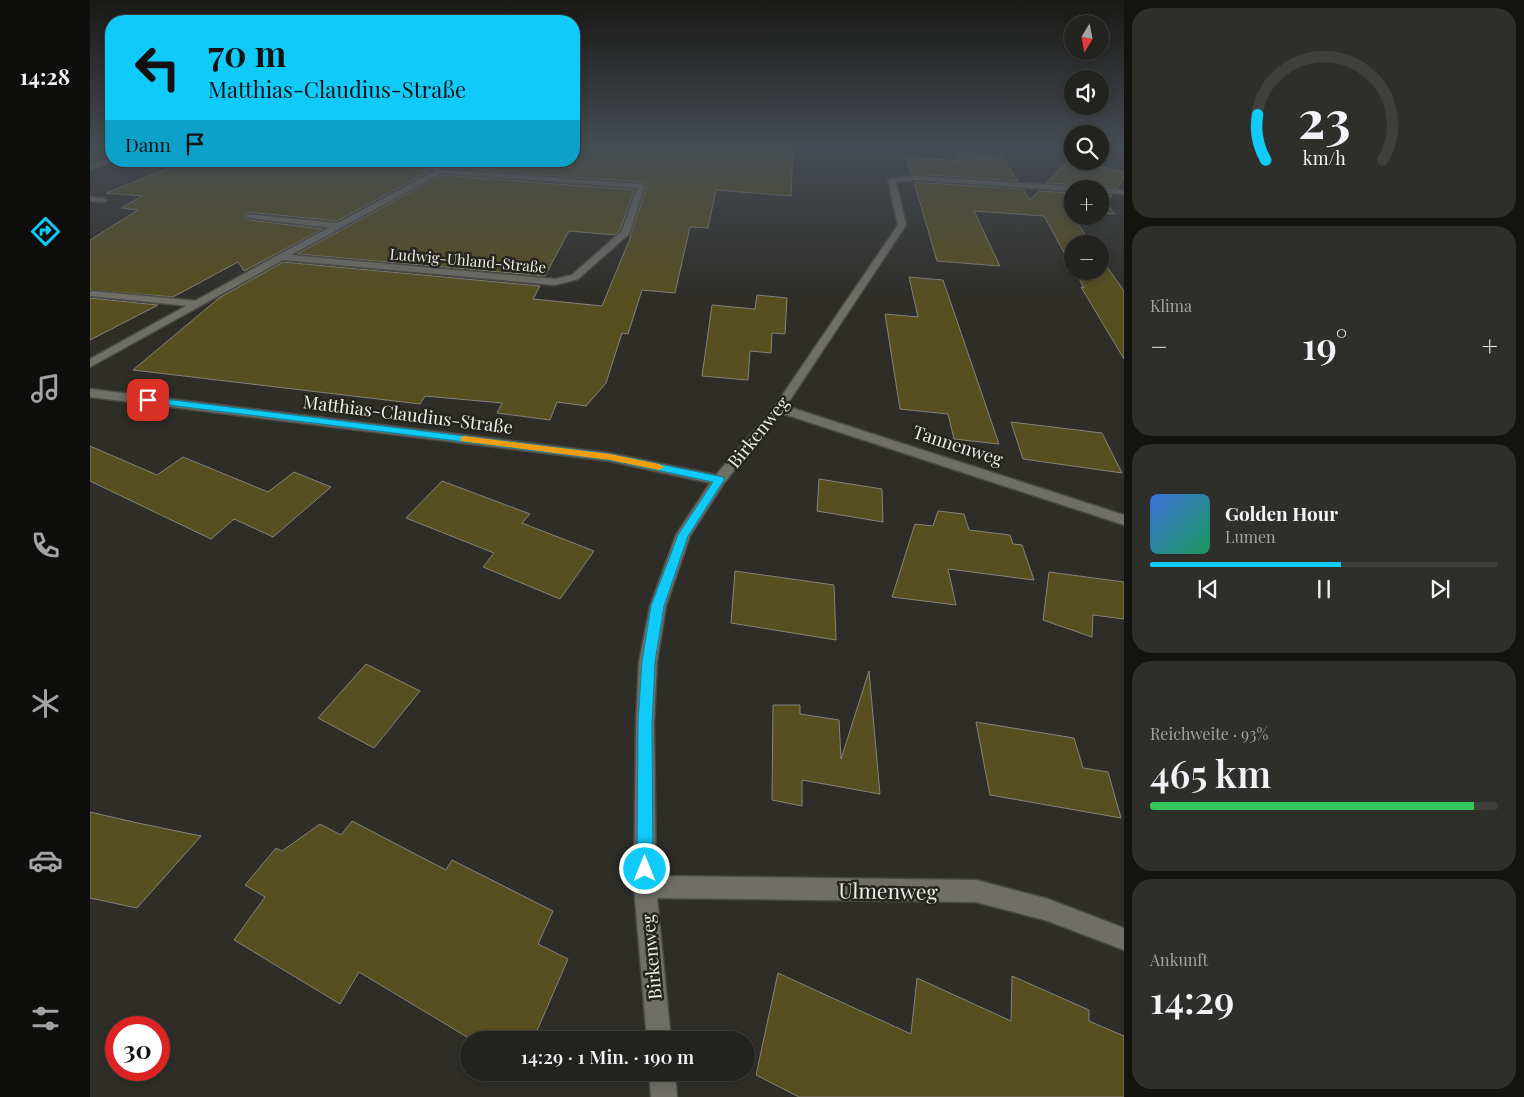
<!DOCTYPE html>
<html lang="de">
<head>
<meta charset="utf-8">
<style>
	:root { --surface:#22221e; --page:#2e2f2b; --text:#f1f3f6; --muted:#a2a4a4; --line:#3f3f3c; --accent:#10cafa }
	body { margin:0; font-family:"Playfair Display",serif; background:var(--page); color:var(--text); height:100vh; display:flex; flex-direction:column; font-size:19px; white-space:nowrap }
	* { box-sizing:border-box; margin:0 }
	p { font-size:16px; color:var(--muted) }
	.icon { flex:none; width:28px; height:28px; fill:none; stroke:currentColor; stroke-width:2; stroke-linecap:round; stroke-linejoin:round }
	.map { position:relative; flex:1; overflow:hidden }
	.details { display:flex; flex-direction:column; gap:8px; padding:8px; background:#131310; width:400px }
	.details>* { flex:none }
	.hud { position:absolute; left:15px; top:15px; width:475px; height:152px; border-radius:20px; box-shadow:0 2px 8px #0003,0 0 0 1px var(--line); background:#10cafa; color:#111; overflow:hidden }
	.needle { width:32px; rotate:190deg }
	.fabs { position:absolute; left:974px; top:15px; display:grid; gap:10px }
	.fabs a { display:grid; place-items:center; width:45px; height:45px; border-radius:50%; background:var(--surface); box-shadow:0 2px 8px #0003,0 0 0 1px var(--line); font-size:25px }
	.speed { position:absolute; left:15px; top:1016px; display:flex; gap:10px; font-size:25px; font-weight:700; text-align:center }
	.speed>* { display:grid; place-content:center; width:65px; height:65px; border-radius:50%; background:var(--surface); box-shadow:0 2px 8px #0003,0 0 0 1px var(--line); line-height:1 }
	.speed .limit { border:8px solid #d22; background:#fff; color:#111 }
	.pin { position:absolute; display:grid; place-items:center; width:42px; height:42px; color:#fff; margin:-21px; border-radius:10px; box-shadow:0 2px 8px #0006 }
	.me { position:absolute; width:55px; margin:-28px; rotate:0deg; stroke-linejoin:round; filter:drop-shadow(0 0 4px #0008) }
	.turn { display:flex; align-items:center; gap:18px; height:105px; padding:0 20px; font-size:22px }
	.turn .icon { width:65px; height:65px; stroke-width:2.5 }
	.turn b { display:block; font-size:35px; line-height:42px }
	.then { display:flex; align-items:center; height:48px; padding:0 20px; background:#0003; gap:10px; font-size:19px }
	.big { font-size:38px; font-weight:600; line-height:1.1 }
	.details .tile { flex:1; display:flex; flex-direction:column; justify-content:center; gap:8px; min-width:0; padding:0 18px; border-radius:20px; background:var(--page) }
	.details .dial { align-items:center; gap:0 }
	.dial svg { height:130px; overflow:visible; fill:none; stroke:var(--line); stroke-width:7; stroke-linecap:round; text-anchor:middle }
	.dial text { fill:var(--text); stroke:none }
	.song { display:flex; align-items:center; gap:15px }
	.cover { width:60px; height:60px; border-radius:8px; background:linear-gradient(135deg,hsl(220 70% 55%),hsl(150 70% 35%)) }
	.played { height:5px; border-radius:2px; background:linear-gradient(90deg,var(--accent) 55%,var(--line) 55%) }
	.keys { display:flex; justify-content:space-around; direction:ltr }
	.heat { display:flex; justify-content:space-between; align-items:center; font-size:28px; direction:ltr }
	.charge { height:8px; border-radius:4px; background:linear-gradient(90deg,#34c759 93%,var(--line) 0) }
	.trip { position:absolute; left:370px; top:1031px; width:295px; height:50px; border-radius:25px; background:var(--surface); box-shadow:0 2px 8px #0003,0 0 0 1px var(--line); font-weight:600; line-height:50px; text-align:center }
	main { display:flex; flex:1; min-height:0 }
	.menu { display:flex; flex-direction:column; width:90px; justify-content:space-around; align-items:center; background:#0e0e0c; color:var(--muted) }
	.menu .icon { width:35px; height:35px }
	.menu .on { color:var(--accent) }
	.menu b { font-size:22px; color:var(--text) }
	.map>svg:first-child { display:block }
	.green { fill:#4b4100 }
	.building { fill:#574f1f; stroke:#84837c }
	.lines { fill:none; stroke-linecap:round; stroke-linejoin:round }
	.lane-casing { stroke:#4a4a44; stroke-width:3 }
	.street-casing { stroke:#4a4a44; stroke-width:3 }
	.lane { fill:#6f6e67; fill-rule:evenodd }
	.street { fill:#6f6e67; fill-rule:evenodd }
	.route { fill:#10cafa; stroke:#0a83a2 }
	.slow { fill:#f59e0b }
	.labels { text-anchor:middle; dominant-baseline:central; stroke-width:5; stroke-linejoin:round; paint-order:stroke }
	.far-street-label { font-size:15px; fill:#edede9; stroke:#25241e }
	.street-label { font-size:18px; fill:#edede9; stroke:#25241e }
	.near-street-label { font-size:21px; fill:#edede9; stroke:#25241e }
</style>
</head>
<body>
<main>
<nav class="menu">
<b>14:28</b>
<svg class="icon on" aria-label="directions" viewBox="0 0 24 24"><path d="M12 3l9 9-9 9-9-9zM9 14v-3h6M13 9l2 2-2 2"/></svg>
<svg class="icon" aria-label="music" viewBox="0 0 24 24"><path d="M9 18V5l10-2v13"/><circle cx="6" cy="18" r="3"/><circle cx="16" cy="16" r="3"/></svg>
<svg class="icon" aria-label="phone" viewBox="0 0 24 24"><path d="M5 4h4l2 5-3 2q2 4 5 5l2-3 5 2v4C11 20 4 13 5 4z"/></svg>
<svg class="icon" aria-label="climate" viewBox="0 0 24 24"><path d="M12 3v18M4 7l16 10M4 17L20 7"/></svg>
<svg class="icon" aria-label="car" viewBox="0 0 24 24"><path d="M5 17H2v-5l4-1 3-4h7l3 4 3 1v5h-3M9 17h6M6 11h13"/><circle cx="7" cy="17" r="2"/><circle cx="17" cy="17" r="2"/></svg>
<svg class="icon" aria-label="filters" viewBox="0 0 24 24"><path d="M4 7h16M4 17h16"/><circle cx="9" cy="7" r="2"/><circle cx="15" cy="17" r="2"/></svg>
</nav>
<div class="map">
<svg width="1034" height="1097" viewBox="0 0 1034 1097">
	<rect width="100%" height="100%" fill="#2e2d28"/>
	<path class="green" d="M0,146h21v12l-21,7z"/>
	<path class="building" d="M484,146h219l-2,50 -75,-6 -8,38 -18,-1 -15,66 -33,-3 -14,44 -6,-1 -16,50 -20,23 -29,-4 -7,18 -53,-7 5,-10 -77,-7 -5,8 -287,-34 86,-72 64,-36 257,24 -7,13 69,7 29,-70h-1l17,-49 -1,-3 -5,-2 -197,-14 -4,-4 -27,-3h161z
		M866,155l46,2 16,24 -106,-7 -6,-17 53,4z
		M979,160l55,12v6l-7,10 -17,-2 -5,3h-8l-6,-4 -35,-2z
		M97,161h177l66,10 -93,50 -91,-9 -2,5 6,3 73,9 -79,42 -6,-9 -65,35 -83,-7v-50l48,-30 -17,-2 21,-12 -36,-3z
		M352,175l192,15 -14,40 -5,5 -46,-4 -24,45 -248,-22z
		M824,182l109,7 7,11 9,-9 33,2v23h23l3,4 -23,-1 16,25h-19v23l-28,-51 -70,-5 26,55 -63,-5z
		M1010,194l12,1 -6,8 9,11 -15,-1z
		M1010,257l24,34v68l-43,-72 3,1 -9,-17h25z
		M819,277l34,3 56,164 -45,-5 -6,-25 -48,-5 -15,-95 33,3z
		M667,295l30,3 -2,36 -13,-1 -1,20 -21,-2 -2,29 -46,-4 10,-71 43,4z
		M0,298l68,7 -68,35z
		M921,422l91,11 20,40 -99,-14z
		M0,446l67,29 26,-18 85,35 26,-20 37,15 -58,50 -39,-18 -23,20 -121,-58z
		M729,479l63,10 1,33 -66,-11z
		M352,481l88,33 -8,9 72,28 -34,48 -77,-32 11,-14 -88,-35z
		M848,511l26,3 5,16 41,5 3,9 9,1 12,35 -86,-11 8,36 -64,-8 23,-73 18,2z
		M645,571l99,14 2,55 -105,-17z
		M959,572l75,10v37l-31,-4 -1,22 -49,-17z
		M276,664l54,27 -46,57 -56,-30z
		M779,671l11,123 -78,-14v26l-30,-6 1,-95h27v9l39,6 2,39z
		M886,722l98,16 9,30 25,4 13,46 -131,-23z
		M0,812l48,11 63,13 -64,72 -47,-10z
		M262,821l94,49 6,-10 101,51 -15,33 30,15 -35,81h-61l-113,-68 -19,32 -106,-64 31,-43 -20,-12 31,-37 6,3 38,-27 21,11z
		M688,973l133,61 6,-56 94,43 1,-45 77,34v11l35,15v61h-325l-43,-22z"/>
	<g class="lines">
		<g class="lane-casing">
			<path id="lane" d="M276,161h27l47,5 5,5 -4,2 -4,-3z
				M0,197l13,1 4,2 -4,2 -13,-1z
				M157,214l92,9 4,3 -4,3 -89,-11 -4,-2z
				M3,291l105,10 5,3 -5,3 -108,-11v-4z"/>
		</g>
		<g class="street-casing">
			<path id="street" d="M21,158v3l3,1 -24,7v-4z
				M348,169l203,15 4,2 -16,48 -51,45 -23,6 -272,-25 -193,107v-8l188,-104zM352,173l195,15 -15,43 -50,44 -17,4 -264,-24z
				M826,176l165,11 4,2h-13v2l-156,-11 -20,2 10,43 -120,181 338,109v10l-343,-112 -57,70 -34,53 -24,70 -9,56 -3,61 2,153 320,4 72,19 76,29v22l-76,-29 -72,-19 -319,-4 14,142h-24l-13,-153 2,-164 3,-61 11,-56 26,-71 34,-52 -101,-22 -519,-64v-8l519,64 107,22 59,-69 123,-181 -10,-45 4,-2z
				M1010,188l24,2v4l-24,-2v-3h-3z
				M559,1072h26l2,25h-26z"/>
		</g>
		<use href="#lane" class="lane"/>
		<use href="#street" class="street"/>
	</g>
	<linearGradient id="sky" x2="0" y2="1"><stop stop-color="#191916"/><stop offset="0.49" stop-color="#464c53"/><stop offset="1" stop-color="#464c53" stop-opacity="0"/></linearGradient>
	<rect width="1034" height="299" fill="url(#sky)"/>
	<path class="route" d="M58,397l462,57 113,23 1,3 -36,56 -24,70 -9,56 -3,61 1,146 -2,6 -6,2 -6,-2 -2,-6 1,-146 4,-61 9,-56 27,-71 35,-53 -103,-22 -465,-58 -2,-2z"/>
	<path class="slow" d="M374,436l146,18 49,10 5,3 -5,3 -49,-10 -149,-19v-4z"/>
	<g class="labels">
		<g class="far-street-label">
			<text transform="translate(378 260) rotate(5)">Ludwig-Uhland-Straße</text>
		</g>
		<g class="street-label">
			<text transform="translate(318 414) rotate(7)">Matthias-Claudius-Straße</text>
			<text transform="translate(668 432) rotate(-51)">Birkenweg</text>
			<text transform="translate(868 445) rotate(18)">Tannenweg</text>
			<text transform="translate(561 957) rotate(-95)">Birkenweg</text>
		</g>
		<g class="near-street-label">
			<text transform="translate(798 890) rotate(1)">Ulmenweg</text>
		</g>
	</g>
</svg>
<div class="fabs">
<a><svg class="needle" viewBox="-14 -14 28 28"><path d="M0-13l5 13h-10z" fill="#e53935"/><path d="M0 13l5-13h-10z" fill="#a2a4a4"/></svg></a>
<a><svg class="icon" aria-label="sound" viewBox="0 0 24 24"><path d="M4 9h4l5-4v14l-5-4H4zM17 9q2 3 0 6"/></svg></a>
<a><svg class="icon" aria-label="search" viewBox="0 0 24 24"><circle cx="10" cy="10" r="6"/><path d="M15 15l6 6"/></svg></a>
<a>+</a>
<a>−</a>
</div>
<div class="speed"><div class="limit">30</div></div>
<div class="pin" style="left:58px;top:400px;background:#d93025"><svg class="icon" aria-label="arrive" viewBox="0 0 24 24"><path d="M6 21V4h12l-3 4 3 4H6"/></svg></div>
<svg class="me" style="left:555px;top:869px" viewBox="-20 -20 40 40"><circle r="17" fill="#10cafa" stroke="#fff" stroke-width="3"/><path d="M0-11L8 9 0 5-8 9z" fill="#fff"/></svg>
<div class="trip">14:29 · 1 Min. · 190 m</div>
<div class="hud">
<div class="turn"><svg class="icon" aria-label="left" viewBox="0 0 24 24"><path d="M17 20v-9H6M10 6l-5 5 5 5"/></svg><div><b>70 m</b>Matthias-Claudius-Straße</div></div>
<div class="then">Dann<svg class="icon" aria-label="arrive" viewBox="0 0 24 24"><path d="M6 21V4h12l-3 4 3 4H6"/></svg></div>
</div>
</div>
<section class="details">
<div class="tile dial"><svg viewBox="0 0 100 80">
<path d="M14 69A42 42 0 1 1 86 69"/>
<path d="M14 69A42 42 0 0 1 9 41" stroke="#10cafa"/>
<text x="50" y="56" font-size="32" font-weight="700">23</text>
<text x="50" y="72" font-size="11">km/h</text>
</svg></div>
<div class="tile"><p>Klima</p>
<div class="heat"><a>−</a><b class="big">19°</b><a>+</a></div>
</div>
<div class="tile">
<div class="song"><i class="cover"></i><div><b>Golden Hour</b><p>Lumen</p></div></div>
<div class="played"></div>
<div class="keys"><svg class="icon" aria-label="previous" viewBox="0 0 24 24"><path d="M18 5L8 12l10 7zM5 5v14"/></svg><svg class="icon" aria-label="pause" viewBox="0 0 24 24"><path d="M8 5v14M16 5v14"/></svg><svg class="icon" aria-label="next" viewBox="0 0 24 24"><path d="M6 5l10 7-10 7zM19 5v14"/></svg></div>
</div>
<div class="tile"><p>Reichweite · 93%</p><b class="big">465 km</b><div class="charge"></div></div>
<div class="tile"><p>Ankunft</p><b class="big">14:29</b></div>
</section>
</main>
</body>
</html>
